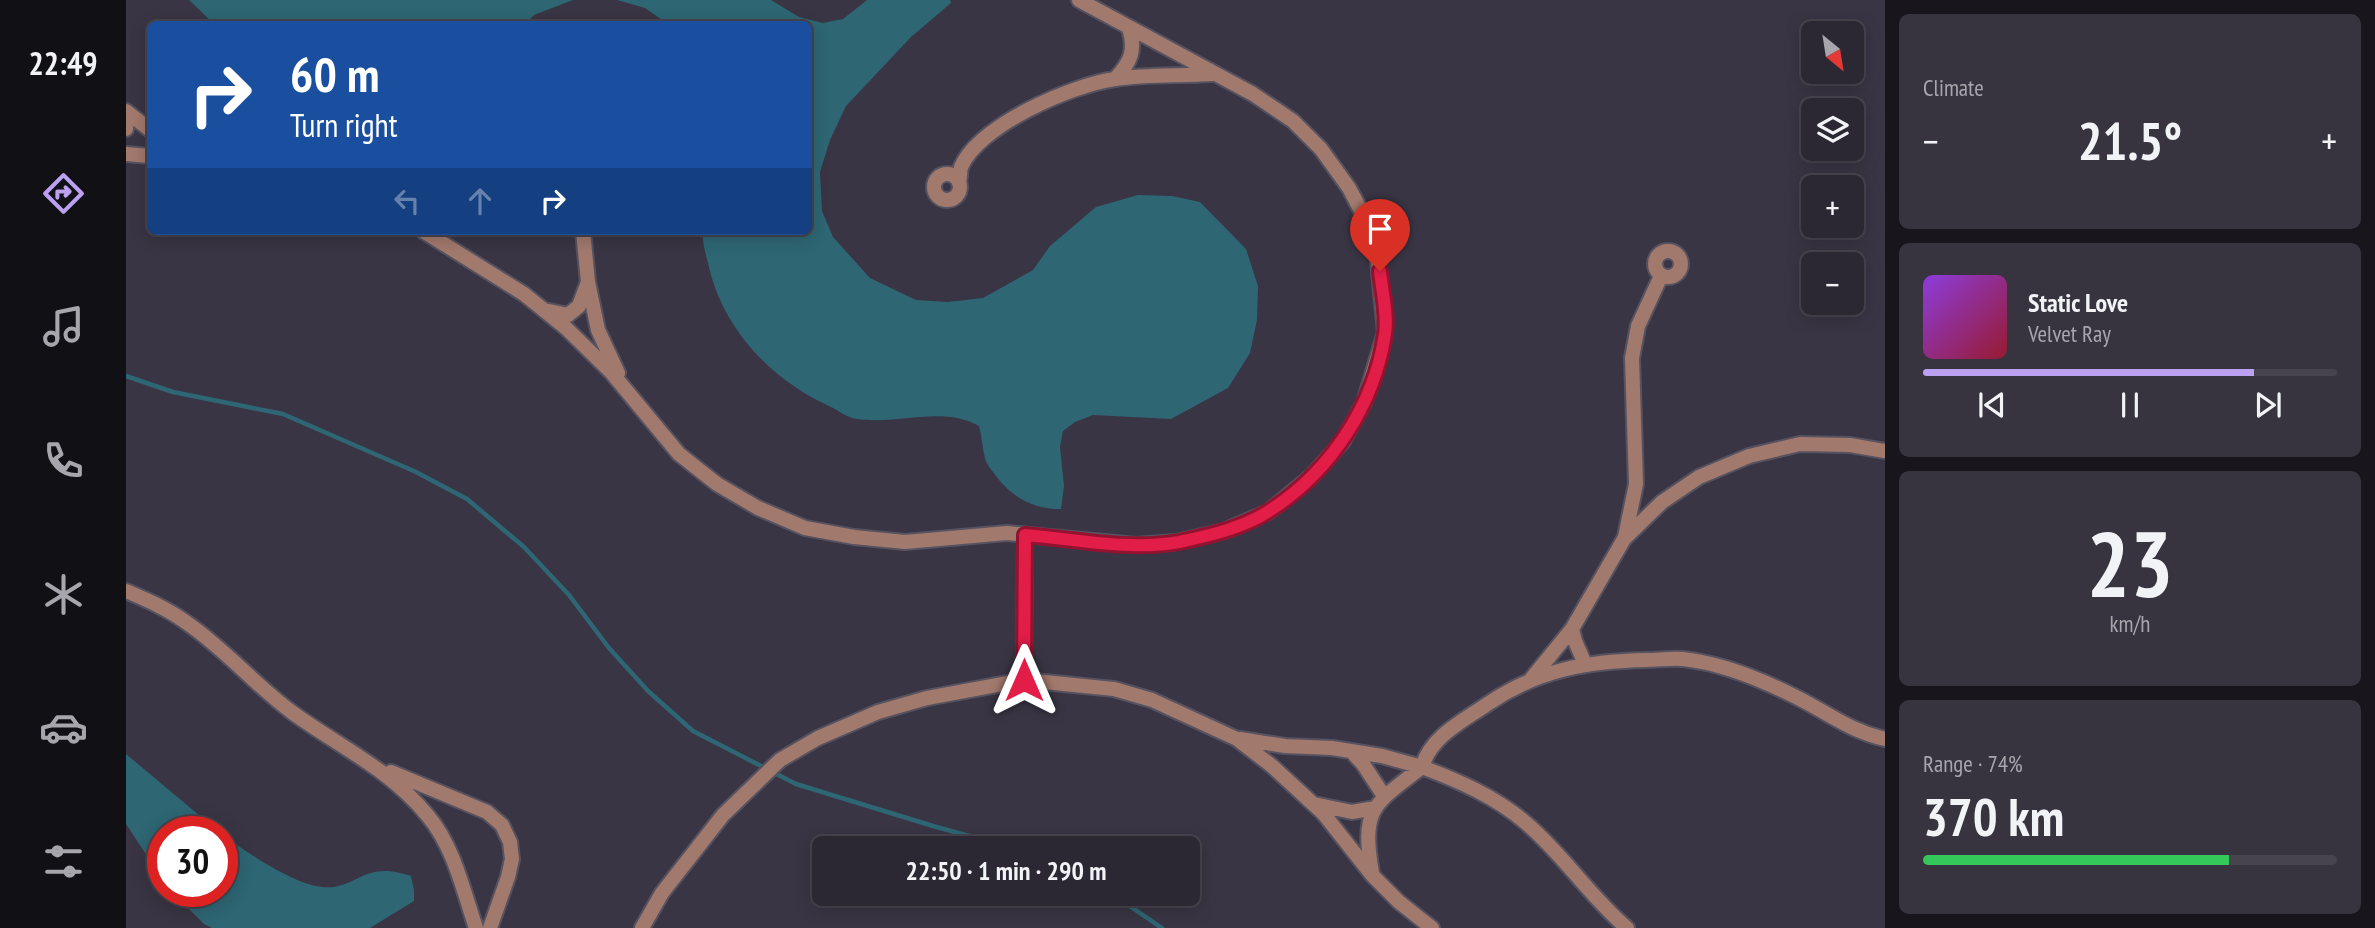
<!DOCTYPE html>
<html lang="en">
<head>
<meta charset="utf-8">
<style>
	:root { --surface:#2b2833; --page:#37343f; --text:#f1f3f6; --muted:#a6a6ac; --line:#47444e; --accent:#bca0f2 }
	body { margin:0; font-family:"PT Sans Narrow",sans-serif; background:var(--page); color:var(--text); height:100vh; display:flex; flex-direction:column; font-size:26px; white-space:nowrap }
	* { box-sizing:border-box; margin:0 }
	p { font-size:23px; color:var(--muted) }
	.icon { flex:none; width:38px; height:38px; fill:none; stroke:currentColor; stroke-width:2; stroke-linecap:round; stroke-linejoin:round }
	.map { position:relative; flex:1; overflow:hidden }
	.side { display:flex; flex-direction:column; gap:14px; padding:14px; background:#18161c; width:490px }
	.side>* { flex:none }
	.top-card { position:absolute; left:21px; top:21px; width:665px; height:214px; border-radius:10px; box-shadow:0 4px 18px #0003,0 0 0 2px var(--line); background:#1a4fa0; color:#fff; overflow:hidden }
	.needle { width:46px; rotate:150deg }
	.fabs { position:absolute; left:1675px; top:21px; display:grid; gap:14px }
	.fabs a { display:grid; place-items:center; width:63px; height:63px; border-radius:10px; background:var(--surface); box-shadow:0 4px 18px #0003,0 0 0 2px var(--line); font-size:35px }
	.speed { position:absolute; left:21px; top:816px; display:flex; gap:14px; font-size:35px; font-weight:700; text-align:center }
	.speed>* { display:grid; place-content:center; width:91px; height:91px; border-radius:50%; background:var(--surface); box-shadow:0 4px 18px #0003,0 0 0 2px var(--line); line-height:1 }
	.speed .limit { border:10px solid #d22; background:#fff; color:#111 }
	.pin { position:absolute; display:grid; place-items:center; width:60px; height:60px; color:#fff; margin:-72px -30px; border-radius:50% 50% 50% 0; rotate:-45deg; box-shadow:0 0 7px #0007 }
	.pin .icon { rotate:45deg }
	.me { position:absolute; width:77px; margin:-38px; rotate:0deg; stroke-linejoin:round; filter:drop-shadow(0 0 5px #0008) }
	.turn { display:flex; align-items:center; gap:24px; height:147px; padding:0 28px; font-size:32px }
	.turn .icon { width:91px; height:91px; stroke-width:2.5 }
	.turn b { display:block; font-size:49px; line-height:60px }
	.lanes { display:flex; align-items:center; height:66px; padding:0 28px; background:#0003; justify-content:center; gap:35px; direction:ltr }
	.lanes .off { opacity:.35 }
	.big { font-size:52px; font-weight:800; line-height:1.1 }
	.side .card { flex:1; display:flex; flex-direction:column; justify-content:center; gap:10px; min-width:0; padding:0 24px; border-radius:10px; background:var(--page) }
	.side .dial { align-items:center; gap:0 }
	.dial b { font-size:91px; line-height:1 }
	.song { display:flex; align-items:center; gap:21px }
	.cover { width:84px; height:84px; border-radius:10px; background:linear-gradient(135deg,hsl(270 70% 55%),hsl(350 70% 35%)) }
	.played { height:7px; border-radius:4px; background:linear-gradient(90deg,var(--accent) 80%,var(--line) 80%) }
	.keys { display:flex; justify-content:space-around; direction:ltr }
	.heat { display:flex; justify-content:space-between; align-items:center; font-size:38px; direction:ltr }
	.charge { height:10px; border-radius:5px; background:linear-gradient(90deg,#34c759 74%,var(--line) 0) }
	.trip { position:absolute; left:686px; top:836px; width:388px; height:70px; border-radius:10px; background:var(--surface); box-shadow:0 4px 18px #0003,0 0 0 2px var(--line); font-weight:800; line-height:70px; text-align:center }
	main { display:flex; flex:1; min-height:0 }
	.tabs { display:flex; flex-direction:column; width:126px; justify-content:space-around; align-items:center; background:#111014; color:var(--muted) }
	.tabs .icon { width:49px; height:49px }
	.tabs .active { color:var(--accent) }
	.tabs b { font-size:32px; color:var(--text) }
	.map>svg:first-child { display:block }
	.water { fill:#2e6673 }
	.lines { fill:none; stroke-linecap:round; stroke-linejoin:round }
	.stream { stroke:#2e6673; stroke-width:4.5 }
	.street-casing { stroke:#565260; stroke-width:18 }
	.street { stroke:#a2796d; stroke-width:14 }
	.route-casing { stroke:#92132f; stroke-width:18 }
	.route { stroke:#e11d48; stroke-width:12 }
</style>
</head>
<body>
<main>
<nav class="tabs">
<b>22:49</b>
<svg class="icon active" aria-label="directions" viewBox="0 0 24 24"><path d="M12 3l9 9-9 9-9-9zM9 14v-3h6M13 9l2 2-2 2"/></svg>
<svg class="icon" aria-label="music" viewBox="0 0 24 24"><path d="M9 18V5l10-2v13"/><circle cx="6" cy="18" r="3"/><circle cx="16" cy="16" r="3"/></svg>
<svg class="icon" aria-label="phone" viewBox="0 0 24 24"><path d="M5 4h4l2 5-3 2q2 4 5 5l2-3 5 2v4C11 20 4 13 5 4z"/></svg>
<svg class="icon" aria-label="climate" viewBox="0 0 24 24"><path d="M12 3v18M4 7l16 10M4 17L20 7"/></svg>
<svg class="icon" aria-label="car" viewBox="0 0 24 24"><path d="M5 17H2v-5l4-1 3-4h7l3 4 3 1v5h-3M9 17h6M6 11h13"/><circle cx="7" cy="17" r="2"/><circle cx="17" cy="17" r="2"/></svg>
<svg class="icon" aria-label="filters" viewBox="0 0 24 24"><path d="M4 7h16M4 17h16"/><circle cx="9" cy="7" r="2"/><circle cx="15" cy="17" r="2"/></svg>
</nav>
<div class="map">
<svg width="1759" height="928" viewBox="0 0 1759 928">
	<rect width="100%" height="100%" fill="#393544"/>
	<path class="water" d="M63,0h384l-39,15 -9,9h-311z
		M491,0h154l28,17 24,6 20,-4 24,-19h83l1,3 -40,34 -65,69 -16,34 -10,32 2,39 11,26 37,41 46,22 32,2 35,-4 50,-28 17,-24 46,-39 42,-12 34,1 28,6 46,47 12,37 -1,34 -7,33 -22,35 -57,31 -78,-4 -18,7 -12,9 -3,16 4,39 -3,23c-30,0 -51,-13 -68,-37 -3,-4 -7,-9 -8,-14 -3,-11 -3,-21 -6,-32 -36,-21 -82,-1 -122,-7 -8,-1 -17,-7 -24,-11 -61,-27 -111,-79 -125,-145 -3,-11 -6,-21 -5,-32h105v-207h-140l-23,-16z
		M0,754l92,77h-55v49l-37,-56z
		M96,835c26,17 69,49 101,52 34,3 40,-28 88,-11l3,14v11l-44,27h-158l-8,-4 -33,-33h51z"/>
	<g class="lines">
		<path class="stream" d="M0,376l47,16 110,22 133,58 51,27 57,48 45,48 40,53 39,43 45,40 103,53 137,42 83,23
			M986,894l50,34"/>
		<g class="street-casing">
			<path id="street" d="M989,79c16,-17 21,-29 14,-51
				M0,111l24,19
				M0,129l1,-17
				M0,154l24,2
				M808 187a13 13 0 1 1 26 0a13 13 0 1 1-26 0Z
				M833,183c1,-5 1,-11 2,-16 18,-42 111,-82 154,-88 31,-5 65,-3 96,-5
				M297,231l101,63 42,34 45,44 68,82 38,30 41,24 47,20 49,9 51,5 102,-9 129,12 41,-3 47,-11 44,-19 44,-36 31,-35 21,-38 21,-71 -8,-81 -10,-29 -18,-34 -28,-39 -28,-28 -40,-27 -174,-94
				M457,231l5,51 10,48 20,43
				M1529 264a13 13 0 1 1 26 0a13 13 0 1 1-26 0Z
				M423,311l19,4 11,-9 9,-24
				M1499,537l11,-53 -4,-126 6,-32 23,-50
				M0,591c21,9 42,18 61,32 38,26 69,63 106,90 47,34 98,57 135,103 26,31 35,74 48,112
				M1446,629l3,12 10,23
				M1406,678l40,-49 52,-90 38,-37 37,-25 50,-21 51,-12 50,1 35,6
				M898,680l1,-145
				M1114,739l45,7 47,2 50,8 40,11c9,-31 41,-46 67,-64 49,-33 99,-42 157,-43 12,0 25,-2 37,-1 38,4 77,20 111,37 33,16 53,34 91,43
				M1226,752l11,12 21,32
				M265,772l96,40 15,13 8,17 2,17 -4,18 -18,51
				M1188,804l38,8 23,-4
				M1246,873c-11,-65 1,-68 50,-106 37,14 74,30 104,56 37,31 64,74 101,105
				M516,928l20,-35 61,-78 57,-55 38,-22 60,-26 49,-14 97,-18 90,9 38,11 85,39 35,27 51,47 49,62 27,27 33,26"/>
		</g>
		<use href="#street" class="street"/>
	</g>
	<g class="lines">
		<g class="route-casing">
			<path id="route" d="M898,680l1,-145c50,4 104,16 154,7 29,-6 64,-14 90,-31 61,-39 105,-105 116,-177 3,-19 -3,-43 -5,-63"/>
		</g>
		<use href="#route" class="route"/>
	</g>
</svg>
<div class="fabs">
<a><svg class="needle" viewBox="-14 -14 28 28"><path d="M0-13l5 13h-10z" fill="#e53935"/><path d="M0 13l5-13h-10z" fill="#a6a6ac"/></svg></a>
<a><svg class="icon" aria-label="layers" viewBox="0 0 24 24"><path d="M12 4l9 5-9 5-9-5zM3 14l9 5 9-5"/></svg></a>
<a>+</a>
<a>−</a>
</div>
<div class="speed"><div class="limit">30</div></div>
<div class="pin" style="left:1254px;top:271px;background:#d93025"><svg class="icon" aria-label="arrive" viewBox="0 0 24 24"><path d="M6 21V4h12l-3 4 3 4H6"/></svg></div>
<svg class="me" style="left:898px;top:680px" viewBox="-20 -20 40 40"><path d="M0-17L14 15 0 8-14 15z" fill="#e11d48" stroke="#fff" stroke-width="4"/></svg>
<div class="trip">22:50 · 1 min · 290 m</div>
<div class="top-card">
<div class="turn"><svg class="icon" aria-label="right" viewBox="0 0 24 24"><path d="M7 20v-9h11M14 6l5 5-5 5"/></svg><div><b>60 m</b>Turn right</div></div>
<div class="lanes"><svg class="icon off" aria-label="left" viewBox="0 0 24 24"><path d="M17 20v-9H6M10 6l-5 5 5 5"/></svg><svg class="icon off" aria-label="ahead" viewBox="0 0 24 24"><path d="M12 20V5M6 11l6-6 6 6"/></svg><svg class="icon" aria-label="right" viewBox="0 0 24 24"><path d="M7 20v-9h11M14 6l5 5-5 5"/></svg></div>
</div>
</div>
<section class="side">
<div class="card"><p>Climate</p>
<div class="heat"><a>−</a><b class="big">21.5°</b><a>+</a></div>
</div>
<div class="card">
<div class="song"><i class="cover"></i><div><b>Static Love</b><p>Velvet Ray</p></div></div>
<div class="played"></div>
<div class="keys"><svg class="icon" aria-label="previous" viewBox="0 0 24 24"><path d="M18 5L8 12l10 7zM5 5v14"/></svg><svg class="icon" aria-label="pause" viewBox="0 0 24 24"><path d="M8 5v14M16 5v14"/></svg><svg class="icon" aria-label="next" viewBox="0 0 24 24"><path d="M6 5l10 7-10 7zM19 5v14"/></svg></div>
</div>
<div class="card dial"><b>23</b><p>km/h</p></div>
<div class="card"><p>Range · 74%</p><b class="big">370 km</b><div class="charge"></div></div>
</section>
</main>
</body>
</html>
